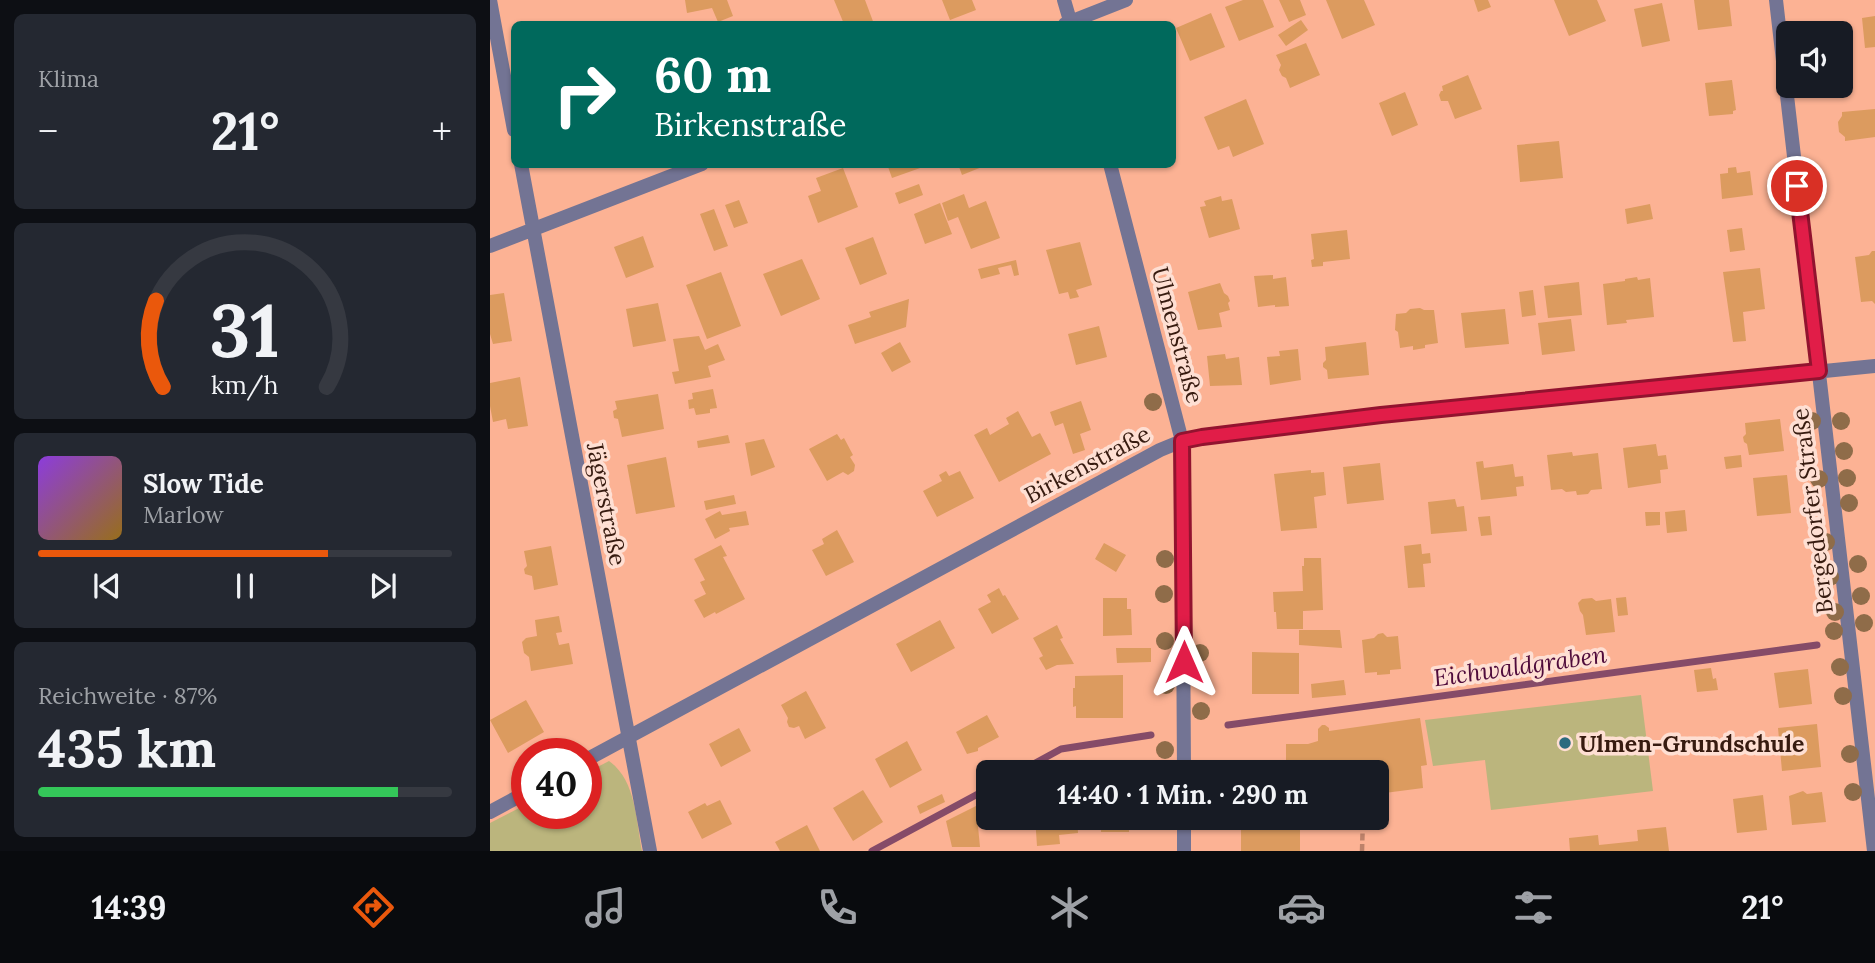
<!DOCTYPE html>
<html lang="de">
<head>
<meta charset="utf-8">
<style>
	:root { --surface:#171b24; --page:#242831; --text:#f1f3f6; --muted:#9ea1a6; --line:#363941; --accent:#ea580c }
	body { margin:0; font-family:Lora,serif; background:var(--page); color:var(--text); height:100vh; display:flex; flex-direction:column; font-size:26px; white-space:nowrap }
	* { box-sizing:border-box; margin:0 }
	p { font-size:23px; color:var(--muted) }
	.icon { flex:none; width:38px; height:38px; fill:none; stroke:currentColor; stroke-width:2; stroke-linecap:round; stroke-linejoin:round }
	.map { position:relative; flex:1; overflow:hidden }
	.panel { display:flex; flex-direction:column; gap:14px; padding:14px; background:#0d0f14; width:490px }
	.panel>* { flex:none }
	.banner { position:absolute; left:21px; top:21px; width:665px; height:147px; border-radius:10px; box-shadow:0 2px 5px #0004; background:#00695c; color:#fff; overflow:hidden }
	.buttons { position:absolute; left:1286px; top:21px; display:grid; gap:14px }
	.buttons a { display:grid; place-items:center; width:77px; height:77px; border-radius:10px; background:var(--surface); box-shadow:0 2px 5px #0004; font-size:35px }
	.speed { position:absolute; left:21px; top:738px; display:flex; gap:14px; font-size:35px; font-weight:700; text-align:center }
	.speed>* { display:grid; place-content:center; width:91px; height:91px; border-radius:50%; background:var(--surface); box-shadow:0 2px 5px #0004; line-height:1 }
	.speed .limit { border:10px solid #d22; background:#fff; color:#111 }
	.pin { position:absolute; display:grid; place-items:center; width:60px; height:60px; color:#fff; margin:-30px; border:4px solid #fff; border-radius:50%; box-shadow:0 2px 7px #0007 }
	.me { position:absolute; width:77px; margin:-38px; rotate:0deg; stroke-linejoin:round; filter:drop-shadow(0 0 5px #0008) }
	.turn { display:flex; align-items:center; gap:24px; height:147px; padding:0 28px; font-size:32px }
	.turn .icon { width:91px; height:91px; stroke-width:2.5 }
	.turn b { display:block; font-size:49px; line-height:60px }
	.big { font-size:52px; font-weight:700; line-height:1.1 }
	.panel .widget { flex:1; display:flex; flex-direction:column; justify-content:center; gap:10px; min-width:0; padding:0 24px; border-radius:10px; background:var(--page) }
	.panel .dial { align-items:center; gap:0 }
	.dial svg { height:182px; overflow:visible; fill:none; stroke:var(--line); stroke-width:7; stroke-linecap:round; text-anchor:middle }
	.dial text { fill:var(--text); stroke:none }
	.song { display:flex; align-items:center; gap:21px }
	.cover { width:84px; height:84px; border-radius:10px; background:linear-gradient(135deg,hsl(270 70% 55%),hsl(40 70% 35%)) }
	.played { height:7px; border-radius:4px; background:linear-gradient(90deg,var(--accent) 70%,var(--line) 70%) }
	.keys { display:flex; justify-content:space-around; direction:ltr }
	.heat { display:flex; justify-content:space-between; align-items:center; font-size:38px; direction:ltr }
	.charge { height:10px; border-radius:5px; background:linear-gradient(90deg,#34c759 87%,var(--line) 0) }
	.trip { position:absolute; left:486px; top:760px; width:413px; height:70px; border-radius:10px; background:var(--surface); box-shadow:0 2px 5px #0004; font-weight:700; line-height:70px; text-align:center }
	.tabs { display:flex; height:112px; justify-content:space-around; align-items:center; background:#090b0e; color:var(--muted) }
	.tabs .icon { width:49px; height:49px }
	.tabs .active { color:var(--accent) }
	.tabs b { font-size:32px; color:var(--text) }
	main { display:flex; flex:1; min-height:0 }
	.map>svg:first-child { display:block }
	.green { fill:#bbb57d }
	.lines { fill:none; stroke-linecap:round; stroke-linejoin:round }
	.stream { stroke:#854b68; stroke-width:7 }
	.building { fill:#dc9b5f }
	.path { stroke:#bd826a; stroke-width:4.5; stroke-dasharray:7 3.5; stroke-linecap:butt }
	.minor { stroke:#737494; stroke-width:14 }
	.tertiary { stroke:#737494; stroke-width:14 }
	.tree { fill:#8f6c49 }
	.route-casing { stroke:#92132f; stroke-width:18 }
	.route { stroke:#e11d48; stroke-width:12 }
	.poi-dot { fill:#2b6b7f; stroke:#fedfd3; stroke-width:2.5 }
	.labels { text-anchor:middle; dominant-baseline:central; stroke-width:7; stroke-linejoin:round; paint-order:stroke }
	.street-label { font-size:23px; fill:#371b10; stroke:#fedfd3 }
	.poi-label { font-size:23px; font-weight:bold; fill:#371b10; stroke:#fedfd3; text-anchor:start }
	.water-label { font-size:24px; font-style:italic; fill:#4f0b3b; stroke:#fedfd3 }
</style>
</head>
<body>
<main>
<section class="panel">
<div class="widget"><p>Klima</p>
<div class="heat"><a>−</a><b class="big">21°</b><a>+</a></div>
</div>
<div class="widget dial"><svg viewBox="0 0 100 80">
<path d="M14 69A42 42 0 1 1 86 69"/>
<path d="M14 69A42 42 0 0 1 11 31" stroke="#ea580c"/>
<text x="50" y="56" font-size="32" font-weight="700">31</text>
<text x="50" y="72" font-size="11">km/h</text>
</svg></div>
<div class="widget">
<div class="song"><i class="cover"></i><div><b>Slow Tide</b><p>Marlow</p></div></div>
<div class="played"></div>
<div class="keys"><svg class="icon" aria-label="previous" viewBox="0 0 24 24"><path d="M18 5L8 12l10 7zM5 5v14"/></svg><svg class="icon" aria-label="pause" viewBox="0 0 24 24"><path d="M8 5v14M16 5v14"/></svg><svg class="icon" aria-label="next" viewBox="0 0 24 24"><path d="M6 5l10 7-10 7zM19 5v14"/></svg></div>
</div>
<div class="widget"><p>Reichweite · 87%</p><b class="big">435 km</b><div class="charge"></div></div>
</section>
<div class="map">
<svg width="1385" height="851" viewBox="0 0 1385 851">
	<rect width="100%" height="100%" fill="#fcb294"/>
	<path class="green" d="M1151,695l12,96 -162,19 -6,-50 -52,6 -8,-46z
		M119,761c27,19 27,59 33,90h-152v-28l37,-19v10h59v-41z"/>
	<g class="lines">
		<path class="stream" d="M738,725l589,-80
			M529,772l42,-23 90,-14
			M382,851l117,-63"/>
	</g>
	<path class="building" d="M195,0h42l6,16 -15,6 -6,-14 -25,5z
		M344,0h31l9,24h-30z
		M452,0h30l4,10 -26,10z
		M753,0h20l11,27 -35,14 -14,-34z
		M789,0h21l6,15 -17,7z
		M836,0h38l11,25 -33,14z
		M984,0h14l3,7 -13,5z
		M1064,0h43l9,21 -37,15z
		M1204,0h35l3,26 -34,4z
		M1172,3l8,38 -28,6 -8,-38z
		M721,13l14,34 -35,14 -14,-33z
		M1385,16v31l-10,1 -3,-30z
		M811,20l7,10 -22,16 -8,-11z
		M816,43l14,32 -30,13 -4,-10 -4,-2 -3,-6 2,-5 -5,-10z
		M978,75l14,34 -27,10 -7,-18h-7l-2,-6 2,-4h2l-1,-5z
		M1242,80l4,30 -3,1v3l-24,2 -4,-33z
		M915,92l13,33 -26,11 -13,-33z
		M756,99l18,45 -31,13 -4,-11 -11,4 -14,-33z
		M1385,109v28l-30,4v-4l-6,-5 -1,-10 4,-6v-4z
		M1069,141l4,37 -43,4 -3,-37z
		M397,164h35l1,3 -31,11z
		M468,164h29v1l-25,10z
		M1246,167l1,6 13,-2 3,24 -31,4 -2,-25 8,-1v-5z
		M353,168l15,39 -40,16 -10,-27 13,-5 -5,-13z
		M429,184l4,11 -24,9 -4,-11z
		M474,194l5,14 17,-7 14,37 -29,11 -13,-32 -10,4 -6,-18z
		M731,196l1,5 10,-2 8,30 -31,9 -9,-31 6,-1 -2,-5z
		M249,200l9,23 -14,5 -9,-23z
		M450,203l12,31 -27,10 -11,-30z
		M1160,204l3,15 -26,5 -2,-15z
		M224,209l14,37 -14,5 -14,-37z
		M1252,228l3,22 -15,2 -3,-22z
		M857,230l3,29 -27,3v4l-11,1 -1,-7 3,-1 -3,-25z
		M153,236l11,31 -28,11 -12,-31z
		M383,237l14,37 -27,11 -15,-37z
		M590,242l12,43 -16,5 3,7 -9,2 -2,-7 -9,2 -13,-44z
		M1382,251h3v53l-3,-3 -11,1 -6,-45 14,-2z
		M312,259l18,40 -39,17 -18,-42z
		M526,260l3,15 -5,1 -3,-11 -13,3 2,6 -19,5 -3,-10z
		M1270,268l5,41 -22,3 3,29 -13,1 -10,-70z
		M231,272l20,54 -34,13 -21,-54z
		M783,275v4l13,-2 3,29 -14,1v-2l-17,2 -4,-31z
		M1147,277l1,3 12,-2 4,39 -28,3 1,3 -20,2 -4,-41 22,-3v-2z
		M1089,282l3,33 -34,3 -4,-32z
		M730,283l4,10 4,3 2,5 -2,2 2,7 -11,3 3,14 -24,3 -10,-38z
		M1043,290l3,25 -14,2 -3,-25z
		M14,293l8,48 -19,3 -3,-10v-39z
		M419,299l-3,28 -51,17 -7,-19 23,-8 -2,-5z
		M168,303l8,38 -33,6 -7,-38z
		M930,308l4,2h10l4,33 -13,2v3l-12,2v-4l-13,2 -2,-16 -3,-2 1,-16 10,-1 4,-4z
		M1015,309l4,35 -44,4 -4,-35z
		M1081,319l4,32 -33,4 -4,-32z
		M609,326l8,31 -31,8 -8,-31z
		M209,336l6,14 13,-6 7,16 -17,6 3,11 -36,7 -3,-12 7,-1 -6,-32z
		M410,342l11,20 -19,10 -11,-19z
		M876,342l3,33 -41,4 -1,-9 -4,-3v-4l3,-3 -1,-13z
		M808,349l3,31 -31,5 -3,-28 13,-1 -1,-5z
		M735,354l1,5 13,-2 3,28 -32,1 -3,-30z
		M30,377l8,49 -20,3 -2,-10 -13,3 -3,-16v-23z
		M223,389l4,19 -7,1v4l-14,2 -2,-7 -5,1 -1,-9 5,-1 -1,-6z
		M168,394l6,35 -42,8 -4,-18 -4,-1 -1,-7 4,-2 -2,-8z
		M591,401l10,29 -11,4 5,16 -12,4 -10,-31 -8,3 -5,-14z
		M528,411l14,26 8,-4 11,21 -52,28 -25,-47 13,-7 3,7 19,-11 -3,-6z
		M1290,419l4,32 -35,4 -2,-11 -3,-2 -1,-5 3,-3 -1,-11z
		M347,434l4,6 3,-2 9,17 -3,2 5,8 -1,6 -6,4 -5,-3 -16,9 -18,-32z
		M238,435l2,8 -32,5 -1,-7z
		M274,439l11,28 -24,9 -6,-33z
		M1166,444l2,12 8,-1 2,14 -8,1 1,13 -33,5 -5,-40z
		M1082,452l1,4 25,-3 4,36 -11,1 -3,4 -11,1 -1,-4 -10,1 -4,-3 -11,1 -4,-35z
		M1251,455l1,12 -16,2 -2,-12z
		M176,457l9,50 -39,7 -9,-49z
		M993,461l1,7 29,-4 2,13 8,-1 1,10 -8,1 1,9 -36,4 -5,-38z
		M890,463l4,37 -37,4 -4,-37z
		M821,470v3l13,-1 2,23 -12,2 3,31 -36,3 -7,-57z
		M456,471l3,5 11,-5 14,27 -37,19 -14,-26 19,-10 -3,-6z
		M1297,475l4,38 -34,3 -4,-38z
		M244,495l2,9 -30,6 -2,-9z
		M965,499l2,8 7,-1 3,25 -36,3 -3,-32z
		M1195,510l2,21 -20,2 -2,-21z
		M230,511l2,4 24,-4 3,14 -20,3 1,3 -15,8 -10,-20z
		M1155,512h15v13l-14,1z
		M1000,516l2,19 -11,1 -3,-19z
		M347,530l17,32 -28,14 -14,-26 12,-6 -2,-5z
		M614,543l22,12 -10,17 -21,-13z
		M931,544l1,10 8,-1 1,10 -8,1 2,23 -17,1 -4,-42z
		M231,545l6,11 -4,1 22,42 -29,15 -1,-2 -11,6 -10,-18 12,-6 -6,-12 5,-2 -11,-21z
		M61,546l7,39 -24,5 -2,-14 -7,-2 -1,-5 3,-3 -3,-15z
		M814,558h17l2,52 -20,1v18h-26l-1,-17h-2l-1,-20 30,-1 -1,-25h2z
		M509,588l4,8 2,-1 14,24 -27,15 -14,-25 13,-7 -4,-7z
		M1136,597l2,18 -10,1 -2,-18z
		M613,598h24v11h4l1,26 -29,1z
		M1102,598l4,3 15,-2 4,33 -29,3 -3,-20 -3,-4 -2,-8 4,-4z
		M69,616l3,16 -6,1 3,12 10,-2 4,21 -42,7 -2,-14 -5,-4 -2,-11 4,-4 11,-2 -2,-16z
		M450,620l15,28 -44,24 -15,-28z
		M567,625l6,13 -3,1 14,25 -17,1 -11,5 -7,-12 4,-2 -10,-18z
		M809,630h41l2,18 -43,-3z
		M893,633l4,4 11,-1 3,33 -11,1v4l-13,1v-3l-12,1 -3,-33 12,-2 4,-4z
		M626,648h35v14l-34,1z
		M762,652l47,1v41h-47z
		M1221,668l2,11 3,-1 2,12 -21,2 -3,-22z
		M1318,669l4,35 -33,4 -5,-35z
		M633,675v43h-47v-12l-3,1v-19h2v-12z
		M854,680l2,15 -34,3 -1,-14z
		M316,691l20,37 -21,11 -6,-13 -5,2 -5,-1 -2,-5 1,-4 -7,-13z
		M36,700l18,32 -36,21 -18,-33z
		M497,715l12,22 -21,11v3l-11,3 -11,-22z
		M930,718l7,47 -6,1 2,22 -46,6v-22h-91v-28h22l10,-3v-12l4,-4h3l4,3v3z
		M1327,724l4,43 -39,4 -4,-43z
		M249,728l12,23 -30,16 -12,-23z
		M417,741l15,29 -32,18 -15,-29z
		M373,790l20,32 -30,19 -20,-33z
		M1313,791l4,3 15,-2 4,30 -34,3 -3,-29z
		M452,794l3,8 -25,12 -3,-8z
		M1273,795l4,35 -30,3 -4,-34z
		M230,800l12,24 -30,15 -14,-27 17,-9 2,3z
		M486,806l4,41h-28l-6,-26z
		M545,817h42l1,16 -19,2 1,9 -23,2z
		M611,817h28v15h-28z
		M751,817h59v34h-59z
		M317,825l13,26h-40l-5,-9z
		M1176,827l3,24h-99l-1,-13 29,-3 1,10 39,-4 -1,-11z"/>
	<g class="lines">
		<path class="path" d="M872,851l1,-34"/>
		<path class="minor" d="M0,0l24,130
			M1286,0l98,851
			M575,24l61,-24
			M31,164l129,687
			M0,246l212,-82
			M96,760l574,-310 22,-9 20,-4 179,-22 494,-49
			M0,812l37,-20"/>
		<path class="tertiary" d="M574,0l7,24
			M620,164l72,277 2,331
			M694,817v34"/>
	</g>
	<g class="tree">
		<circle cx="663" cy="402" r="9"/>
		<circle cx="1322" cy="421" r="9"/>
		<circle cx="1351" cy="421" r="9"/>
		<circle cx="1354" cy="451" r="9"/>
		<circle cx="1357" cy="478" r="9"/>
		<circle cx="1329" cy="479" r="9"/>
		<circle cx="1359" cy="503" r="9"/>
		<circle cx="1336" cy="542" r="9"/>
		<circle cx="675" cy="559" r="9"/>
		<circle cx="1368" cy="564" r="9"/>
		<circle cx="1340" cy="577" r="9"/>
		<circle cx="674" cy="594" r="9"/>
		<circle cx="1371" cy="596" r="9"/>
		<circle cx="1345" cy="612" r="9"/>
		<circle cx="1374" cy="623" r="9"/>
		<circle cx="1344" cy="631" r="9"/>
		<circle cx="675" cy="641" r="9"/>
		<circle cx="710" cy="653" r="9"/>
		<circle cx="1350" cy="667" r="9"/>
		<circle cx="676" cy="685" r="9"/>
		<circle cx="1353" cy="696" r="9"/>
		<circle cx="711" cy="711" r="9"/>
		<circle cx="675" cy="750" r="9"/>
		<circle cx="1360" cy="754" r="9"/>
		<circle cx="1363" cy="792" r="9"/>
	</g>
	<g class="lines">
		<g class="route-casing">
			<path id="route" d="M694,662l-2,-221 20,-4 179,-22 438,-44 -22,-185"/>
		</g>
		<use href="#route" class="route"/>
	</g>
	<circle class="poi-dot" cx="1075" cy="743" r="7"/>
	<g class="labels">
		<g class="street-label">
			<text transform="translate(688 335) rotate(75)">Ulmenstraße</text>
			<text transform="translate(597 464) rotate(-28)">Birkenstraße</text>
			<text transform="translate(117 504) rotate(79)">Jägerstraße</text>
			<text transform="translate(1322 511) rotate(-97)">Bergedorfer Straße</text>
		</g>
		<g class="poi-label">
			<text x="1089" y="743">Ulmen-Grundschule</text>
		</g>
		<g class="water-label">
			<text transform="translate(1030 666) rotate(-8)">Eichwaldgraben</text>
		</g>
	</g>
</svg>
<div class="buttons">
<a><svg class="icon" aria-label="sound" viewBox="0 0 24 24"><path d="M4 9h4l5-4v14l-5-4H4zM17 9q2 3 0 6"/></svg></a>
</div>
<div class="speed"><div class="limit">40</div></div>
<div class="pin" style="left:1307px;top:186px;background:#d93025"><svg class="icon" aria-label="arrive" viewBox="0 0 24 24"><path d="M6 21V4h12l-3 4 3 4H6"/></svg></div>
<svg class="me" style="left:694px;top:662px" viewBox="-20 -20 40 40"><path d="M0-17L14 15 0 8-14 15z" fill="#e11d48" stroke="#fff" stroke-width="4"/></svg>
<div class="trip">14:40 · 1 Min. · 290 m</div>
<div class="banner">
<div class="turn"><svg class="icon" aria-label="right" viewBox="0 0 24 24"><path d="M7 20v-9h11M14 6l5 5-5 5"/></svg><div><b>60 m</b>Birkenstraße</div></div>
</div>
</div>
</main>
<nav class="tabs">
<b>14:39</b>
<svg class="icon active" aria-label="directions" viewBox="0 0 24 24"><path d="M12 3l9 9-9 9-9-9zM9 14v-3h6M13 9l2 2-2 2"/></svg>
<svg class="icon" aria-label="music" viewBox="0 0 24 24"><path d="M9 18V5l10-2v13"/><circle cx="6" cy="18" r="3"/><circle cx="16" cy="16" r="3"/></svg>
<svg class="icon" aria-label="phone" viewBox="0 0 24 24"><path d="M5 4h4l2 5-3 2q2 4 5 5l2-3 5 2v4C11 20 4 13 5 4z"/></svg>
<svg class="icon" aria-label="climate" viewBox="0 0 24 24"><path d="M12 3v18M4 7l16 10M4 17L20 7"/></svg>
<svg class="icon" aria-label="car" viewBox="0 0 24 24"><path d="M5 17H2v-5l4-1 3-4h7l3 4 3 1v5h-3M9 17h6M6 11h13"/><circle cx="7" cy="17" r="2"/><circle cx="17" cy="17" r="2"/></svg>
<svg class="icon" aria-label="filters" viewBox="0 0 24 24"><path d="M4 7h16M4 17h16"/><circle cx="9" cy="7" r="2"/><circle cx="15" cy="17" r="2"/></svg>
<b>21°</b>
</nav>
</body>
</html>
